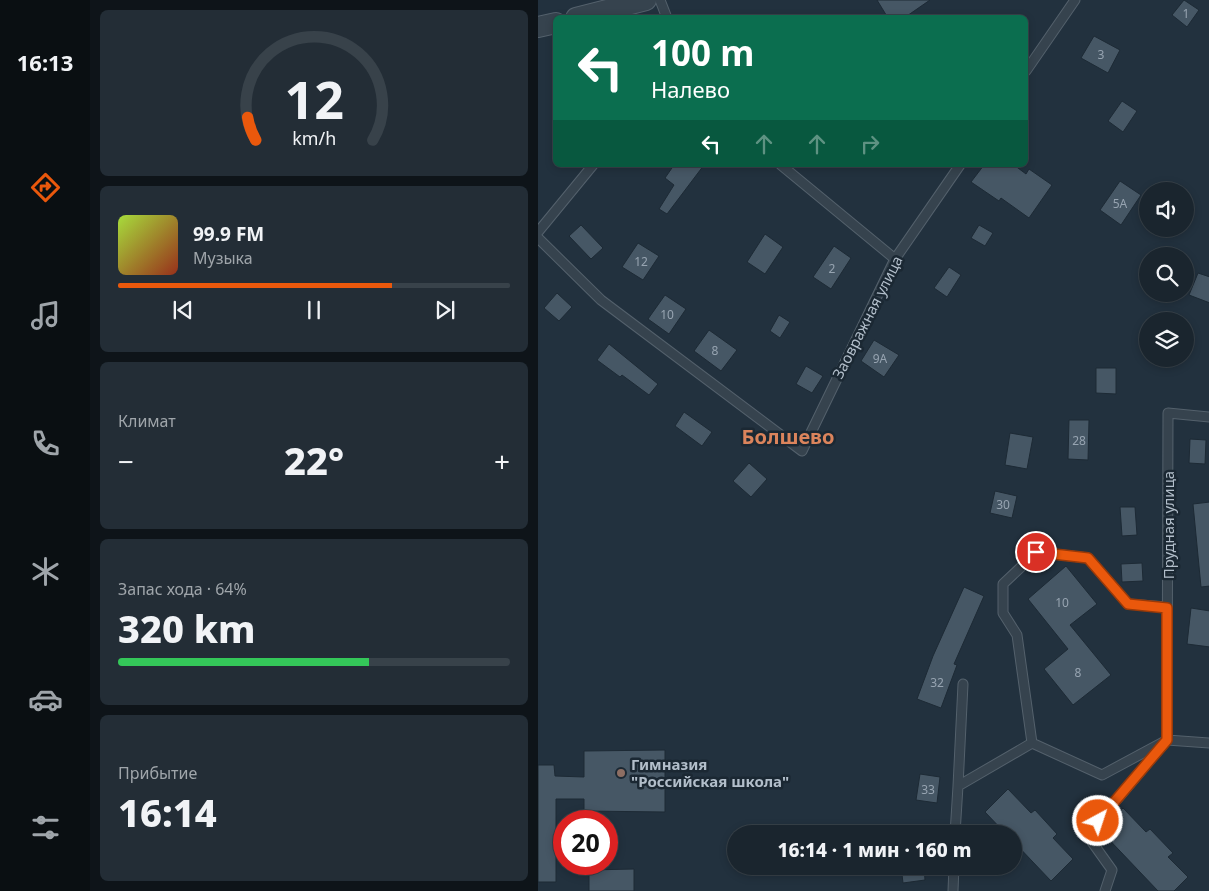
<!DOCTYPE html>
<html lang="ru">
<head>
<meta charset="utf-8">
<style>
	:root { --surface:#1a252e; --page:#232d36; --text:#f1f3f6; --muted:#9fa5aa; --line:#38424a; --accent:#ea580c }
	body { margin:0; font-family:"Noto Sans",sans-serif; background:var(--page); color:var(--text); height:100vh; display:flex; flex-direction:column; font-size:19px; white-space:nowrap }
	* { box-sizing:border-box; margin:0 }
	p { font-size:16px; color:var(--muted) }
	.icon { flex:none; width:28px; height:28px; fill:none; stroke:currentColor; stroke-width:2; stroke-linecap:round; stroke-linejoin:round }
	.map { position:relative; flex:1; overflow:hidden }
	.details { display:flex; flex-direction:column; gap:10px; padding:10px; background:#0e1419; width:448px }
	.details>* { flex:none }
	.guide { position:absolute; left:15px; top:15px; width:475px; height:152px; border-radius:8px; box-shadow:0 2px 8px #0003,0 0 0 1px var(--line); background:#0b6e4f; color:#fff; overflow:hidden }
	.tools { position:absolute; left:601px; top:182px; display:grid; gap:10px }
	.tools a { display:grid; place-items:center; width:55px; height:55px; border-radius:50%; background:var(--surface); box-shadow:0 2px 8px #0003,0 0 0 1px var(--line); font-size:25px }
	.speed { position:absolute; left:15px; top:810px; display:flex; gap:10px; font-size:25px; font-weight:700; text-align:center }
	.speed>* { display:grid; place-content:center; width:65px; height:65px; border-radius:50%; background:var(--surface); box-shadow:0 2px 8px #0003,0 0 0 1px var(--line); line-height:1 }
	.speed .limit { border:8px solid #d22; background:#fff; color:#111 }
	.pin { position:absolute; display:grid; place-items:center; width:42px; height:42px; color:#fff; margin:-21px; border:2px solid #fff; border-radius:50%; box-shadow:0 1px 5px #0007 }
	.me { position:absolute; width:55px; margin:-28px; rotate:40deg; stroke-linejoin:round; filter:drop-shadow(0 0 4px #0008) }
	.turn { display:flex; align-items:center; gap:18px; height:105px; padding:0 15px; font-size:22px }
	.turn .icon { width:65px; height:65px; stroke-width:2.5 }
	.turn b { display:block; font-size:35px; line-height:42px }
	.lanes { display:flex; align-items:center; height:48px; padding:0 15px; background:#0003; justify-content:center; gap:25px; direction:ltr }
	.lanes .off { opacity:.35 }
	.big { font-size:38px; font-weight:800; line-height:1.1 }
	.details .card { flex:1; display:flex; flex-direction:column; justify-content:center; gap:8px; min-width:0; padding:0 18px; border-radius:8px; background:var(--page) }
	.details .dial { align-items:center; gap:0 }
	.dial svg { height:130px; overflow:visible; fill:none; stroke:var(--line); stroke-width:7; stroke-linecap:round; text-anchor:middle }
	.dial text { fill:var(--text); stroke:none }
	.song { display:flex; align-items:center; gap:15px }
	.cover { width:60px; height:60px; border-radius:8px; background:linear-gradient(135deg,hsl(80 70% 55%),hsl(10 70% 35%)) }
	.played { height:5px; border-radius:2px; background:linear-gradient(90deg,var(--accent) 70%,var(--line) 70%) }
	.keys { display:flex; justify-content:space-around; direction:ltr }
	.heat { display:flex; justify-content:space-between; align-items:center; font-size:28px; direction:ltr }
	.charge { height:8px; border-radius:4px; background:linear-gradient(90deg,#34c759 64%,var(--line) 0) }
	.trip { position:absolute; left:189px; top:825px; width:295px; height:50px; border-radius:25px; background:var(--surface); box-shadow:0 2px 8px #0003,0 0 0 1px var(--line); font-weight:800; line-height:50px; text-align:center }
	main { display:flex; flex:1; min-height:0 }
	.tab-bar { display:flex; flex-direction:column; width:90px; justify-content:space-around; align-items:center; background:#0a0f12; color:var(--muted) }
	.tab-bar .icon { width:35px; height:35px }
	.tab-bar .on { color:var(--accent) }
	.tab-bar b { font-size:22px; color:var(--text) }
	.map>svg:first-child { display:block }
	.building { fill:#465765; stroke:#1d2a35 }
	.lines { fill:none; stroke-linecap:round; stroke-linejoin:round }
	.service-casing { stroke:#54616c; stroke-width:11 }
	.tertiary-casing { stroke:#54616c; stroke-width:22 }
	.service { stroke:#36434e; stroke-width:9 }
	.tertiary { stroke:#36434e; stroke-width:20 }
	.route-casing { stroke:#983908; stroke-width:12 }
	.route { stroke:#ea580c; stroke-width:9 }
	.education-dot { fill:#8d6e63; stroke:#1b2833; stroke-width:2 }
	.labels { text-anchor:middle; dominant-baseline:central; stroke-width:5; stroke-linejoin:round; paint-order:stroke }
	.number-label { font-size:12px; fill:#97a4b1 }
	.street-label { font-size:15px; fill:#b2beca; stroke:#1b2833 }
	.poi-label { font-size:15px; font-weight:bold; fill:#b2beca; stroke:#1b2833; text-anchor:start }
	.district-label { font-size:20px; font-weight:bold; fill:#db845c; stroke:#1b2833 }
</style>
</head>
<body>
<main>
<nav class="tab-bar">
<b>16:13</b>
<svg class="icon on" aria-label="directions" viewBox="0 0 24 24"><path d="M12 3l9 9-9 9-9-9zM9 14v-3h6M13 9l2 2-2 2"/></svg>
<svg class="icon" aria-label="music" viewBox="0 0 24 24"><path d="M9 18V5l10-2v13"/><circle cx="6" cy="18" r="3"/><circle cx="16" cy="16" r="3"/></svg>
<svg class="icon" aria-label="phone" viewBox="0 0 24 24"><path d="M5 4h4l2 5-3 2q2 4 5 5l2-3 5 2v4C11 20 4 13 5 4z"/></svg>
<svg class="icon" aria-label="climate" viewBox="0 0 24 24"><path d="M12 3v18M4 7l16 10M4 17L20 7"/></svg>
<svg class="icon" aria-label="car" viewBox="0 0 24 24"><path d="M5 17H2v-5l4-1 3-4h7l3 4 3 1v5h-3M9 17h6M6 11h13"/><circle cx="7" cy="17" r="2"/><circle cx="17" cy="17" r="2"/></svg>
<svg class="icon" aria-label="filters" viewBox="0 0 24 24"><path d="M4 7h16M4 17h16"/><circle cx="9" cy="7" r="2"/><circle cx="15" cy="17" r="2"/></svg>
</nav>
<section class="details">
<div class="card dial"><svg viewBox="0 0 100 80">
<path d="M14 69A42 42 0 1 1 86 69"/>
<path d="M14 69A42 42 0 0 1 9 55" stroke="#ea580c"/>
<text x="50" y="56" font-size="32" font-weight="700">12</text>
<text x="50" y="72" font-size="11">km/h</text>
</svg></div>
<div class="card">
<div class="song"><i class="cover"></i><div><b>99.9 FM</b><p>Музыка</p></div></div>
<div class="played"></div>
<div class="keys"><svg class="icon" aria-label="previous" viewBox="0 0 24 24"><path d="M18 5L8 12l10 7zM5 5v14"/></svg><svg class="icon" aria-label="pause" viewBox="0 0 24 24"><path d="M8 5v14M16 5v14"/></svg><svg class="icon" aria-label="next" viewBox="0 0 24 24"><path d="M6 5l10 7-10 7zM19 5v14"/></svg></div>
</div>
<div class="card"><p>Климат</p>
<div class="heat"><a>−</a><b class="big">22°</b><a>+</a></div>
</div>
<div class="card"><p>Запас хода · 64%</p><b class="big">320 km</b><div class="charge"></div></div>
<div class="card"><p>Прибытие</p><b class="big">16:14</b></div>
</section>
<div class="map">
<svg width="672" height="891" viewBox="0 0 672 891">
	<rect width="100%" height="100%" fill="#22313e"/>
	<path class="building" d="M339,0h53l-26,18h-16z
		M646,0l15,10 -12,17 -15,-12z
		M556,36l26,14 -12,23 -27,-15z
		M584,101l15,10 -14,21 -15,-11z
		M136,165h30l-37,49 -8,-5 15,-24 -9,-7z
		M446,165h30l12,9 3,-5 23,16 -23,33 -28,-20 -2,3 -28,-19z
		M582,181l21,14 -20,30 -21,-15z
		M43,225l22,23 -12,11 -22,-23z
		M441,225l14,8 -8,13 -14,-8z
		M227,234l18,13 -18,27 -18,-12z
		M100,243l21,13 -16,24 -21,-13z
		M296,246l17,12 -20,31 -18,-12z
		M411,267l12,8 -14,22 -13,-9z
		M660,273l12,4v26l-21,-8z
		M19,293l15,14 -13,14 -15,-13z
		M127,295l21,14 -17,25 -21,-15z
		M241,315l11,7 -10,16 -10,-7z
		M171,330l28,20 -16,21 -27,-20z
		M336,340l25,15 -15,22 -23,-16z
		M71,344l49,40 -9,11 -27,-20 -2,2 -23,-17z
		M268,366l17,10 -11,17 -16,-9z
		M558,368h20v26l-20,-1z
		M146,412l28,20 -10,14 -27,-20z
		M531,420h20l-1,40 -20,-1z
		M472,433l23,4 -6,32 -22,-4z
		M652,439l16,1 -1,24 -16,-1z
		M211,463l18,16 -16,18 -18,-16z
		M457,491l22,5 -5,22 -22,-5z
		M672,502v84l-9,1 -8,-83z
		M582,507h15l2,28 -15,1z
		M604,563l1,18 -21,1 -1,-18z
		M528,566l31,38 -27,21 41,50 -38,30 -29,-36 24,-20 -40,-50z
		M426,587l20,9 -30,68 3,1 -16,43 -24,-9 16,-43z
		M653,608l19,3v36l-23,-3z
		M127,750v62l-81,-1v-12h-28v83h-18v-117h16l1,11 29,1v-26z
		M382,774l20,3 -3,26 -21,-3z
		M470,789l23,24 4,-3 22,24 -4,4 20,21 -22,22 -38,-40v-7h-7l-21,-22z
		M585,808l23,24 4,-3 23,24 -5,4 20,20 -14,14h-16l-58,-61z
		M363,866h23l1,14 -22,3z
		M96,869v22h-45v-21z"/>
	<g class="lines">
		<g class="service-casing">
			<path id="service" d="M122,0l7,18
				M488,71l49,-71
				M243,165l114,94
				M0,232l55,-67
				M0,238l63,62 201,151 93,-192 65,-94
				M494,743l70,32 65,-35 1,-327 42,4
				M420,786l5,-102
				M417,834l3,-48 74,-43 -15,-108 -14,-22v-29l34,-32 51,6 40,46 39,3
				M415,891l1,-25
				M567,891l7,-21 -25,-35 80,-95 43,3"/>
		</g>
		<g class="tertiary-casing">
			<path id="tertiary" d="M38,18l70,-18
				M0,27l18,-4"/>
		</g>
		<use href="#service" class="service"/>
		<use href="#tertiary" class="tertiary"/>
	</g>
	<g class="lines">
		<g class="route-casing">
			<path id="route" d="M498,552l52,6 40,46 39,4v132l-69,81"/>
		</g>
		<use href="#route" class="route"/>
	</g>
	<circle class="education-dot" cx="83" cy="773" r="5"/>
	<g class="labels">
		<g class="number-label">
			<text x="648" y="13">1</text>
			<text x="563" y="54">3</text>
			<text x="582" y="203">5А</text>
			<text x="103" y="261">12</text>
			<text x="294" y="268">2</text>
			<text x="129" y="314">10</text>
			<text x="177" y="350">8</text>
			<text x="342" y="358">9А</text>
			<text x="541" y="440">28</text>
			<text x="465" y="504">30</text>
			<text x="524" y="602">10</text>
			<text x="540" y="672">8</text>
			<text x="399" y="682">32</text>
			<text x="390" y="789">33</text>
		</g>
		<g class="street-label">
			<text transform="translate(329 317) rotate(-63)">Заовражная улица</text>
			<text transform="translate(630 525) rotate(-90)">Прудная улица</text>
		</g>
		<g class="poi-label">
			<text x="93" y="764">Гимназия<tspan x="93" dy="17">"Российская школа"</tspan></text>
		</g>
		<g class="district-label">
			<text x="250" y="436">Болшево</text>
		</g>
	</g>
</svg>
<div class="tools">
<a><svg class="icon" aria-label="sound" viewBox="0 0 24 24"><path d="M4 9h4l5-4v14l-5-4H4zM17 9q2 3 0 6"/></svg></a>
<a><svg class="icon" aria-label="search" viewBox="0 0 24 24"><circle cx="10" cy="10" r="6"/><path d="M15 15l6 6"/></svg></a>
<a><svg class="icon" aria-label="layers" viewBox="0 0 24 24"><path d="M12 4l9 5-9 5-9-5zM3 14l9 5 9-5"/></svg></a>
</div>
<div class="speed"><div class="limit">20</div></div>
<div class="pin" style="left:498px;top:552px;background:#d93025"><svg class="icon" aria-label="arrive" viewBox="0 0 24 24"><path d="M6 21V4h12l-3 4 3 4H6"/></svg></div>
<svg class="me" style="left:560px;top:821px" viewBox="-20 -20 40 40"><circle r="17" fill="#ea580c" stroke="#fff" stroke-width="3"/><path d="M0-11L8 9 0 5-8 9z" fill="#fff"/></svg>
<div class="trip">16:14 · 1 мин · 160 m</div>
<div class="guide">
<div class="turn"><svg class="icon" aria-label="left" viewBox="0 0 24 24"><path d="M17 20v-9H6M10 6l-5 5 5 5"/></svg><div><b>100 m</b>Налево</div></div>
<div class="lanes"><svg class="icon" aria-label="left" viewBox="0 0 24 24"><path d="M17 20v-9H6M10 6l-5 5 5 5"/></svg><svg class="icon off" aria-label="ahead" viewBox="0 0 24 24"><path d="M12 20V5M6 11l6-6 6 6"/></svg><svg class="icon off" aria-label="ahead" viewBox="0 0 24 24"><path d="M12 20V5M6 11l6-6 6 6"/></svg><svg class="icon off" aria-label="right" viewBox="0 0 24 24"><path d="M7 20v-9h11M14 6l5 5-5 5"/></svg></div>
</div>
</div>
</main>
</body>
</html>
